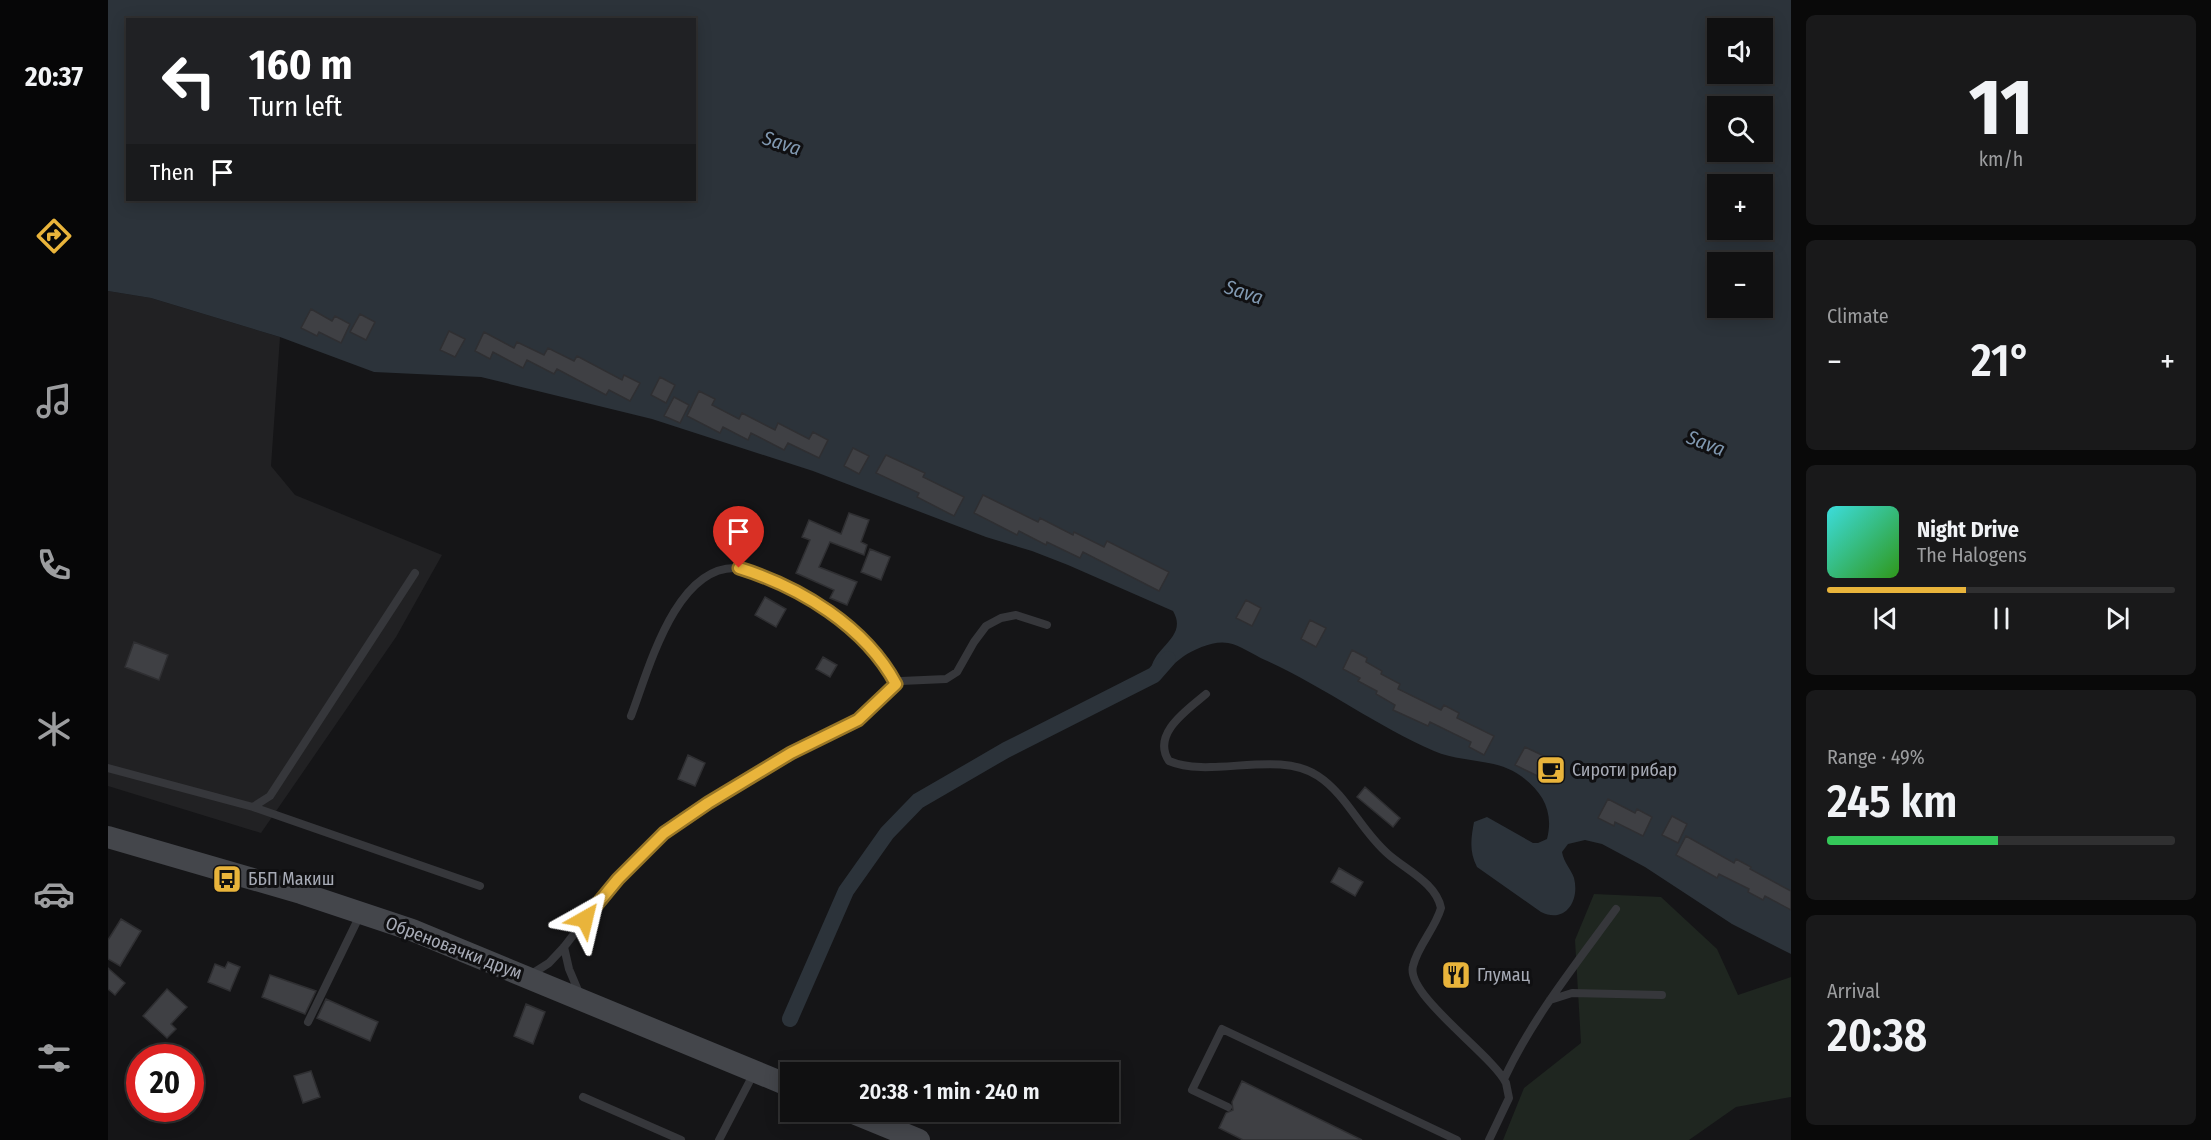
<!DOCTYPE html>
<html lang="en">
<head>
<meta charset="utf-8">
<style>
	:root { --surface:#101011; --page:#19191a; --text:#f1f3f6; --muted:#9c9d9f; --line:#303031; --accent:#e9b43b }
	body { margin:0; font-family:"Fira Sans Condensed",sans-serif; background:var(--page); color:var(--text); height:100vh; display:flex; flex-direction:column; font-size:22px; white-space:nowrap }
	* { box-sizing:border-box; margin:0 }
	p { font-size:20px; color:var(--muted) }
	.icon { flex:none; width:33px; height:33px; fill:none; stroke:currentColor; stroke-width:2; stroke-linecap:round; stroke-linejoin:round }
	.map { position:relative; flex:1; overflow:hidden }
	.drawer { display:flex; flex-direction:column; gap:15px; padding:15px; background:#090909; width:420px }
	.drawer>* { flex:none }
	.guide { position:absolute; left:18px; top:18px; width:570px; height:183px; border-radius:0px; box-shadow:0 3px 15px #0003,0 0 0 2px var(--line); background:#202124; color:#fff; overflow:hidden }
	.controls { position:absolute; left:1599px; top:18px; display:grid; gap:12px }
	.controls a { display:grid; place-items:center; width:66px; height:66px; border-radius:0px; background:var(--surface); box-shadow:0 3px 15px #0003,0 0 0 2px var(--line); font-size:30px }
	.speed { position:absolute; left:18px; top:1044px; display:flex; gap:12px; font-size:30px; font-weight:700; text-align:center }
	.speed>* { display:grid; place-content:center; width:78px; height:78px; border-radius:50%; background:var(--surface); box-shadow:0 3px 15px #0003,0 0 0 2px var(--line); line-height:1 }
	.speed .limit { border:9px solid #d22; background:#fff; color:#111 }
	.pin { position:absolute; display:grid; place-items:center; width:51px; height:51px; color:#fff; margin:-62px -26px; border-radius:50% 50% 50% 0; rotate:-45deg; box-shadow:0 0 6px #0007 }
	.pin .icon { rotate:45deg }
	.me { position:absolute; width:66px; margin:-33px; rotate:37deg; stroke-linejoin:round; filter:drop-shadow(0 0 4px #0008) }
	.turn { display:flex; align-items:center; gap:21px; height:126px; padding:0 24px; font-size:27px }
	.turn .icon { width:78px; height:78px; stroke-width:2.5 }
	.turn b { display:block; font-size:42px; line-height:51px }
	.then { display:flex; align-items:center; height:57px; padding:0 24px; background:#0003; gap:12px; font-size:22px }
	.big { font-size:45px; font-weight:600; line-height:1.1 }
	.drawer .card { flex:1; display:flex; flex-direction:column; justify-content:center; gap:9px; min-width:0; padding:0 21px; border-radius:9px; background:var(--page) }
	.drawer .dial { align-items:center; gap:0 }
	.dial b { font-size:78px; line-height:1 }
	.song { display:flex; align-items:center; gap:18px }
	.cover { width:72px; height:72px; border-radius:9px; background:linear-gradient(135deg,hsl(180 70% 55%),hsl(110 70% 35%)) }
	.played { height:6px; border-radius:3px; background:linear-gradient(90deg,var(--accent) 40%,var(--line) 40%) }
	.keys { display:flex; justify-content:space-around; direction:ltr }
	.heat { display:flex; justify-content:space-between; align-items:center; font-size:33px; direction:ltr }
	.charge { height:9px; border-radius:4px; background:linear-gradient(90deg,#34c759 49%,var(--line) 0) }
	.trip { position:absolute; left:672px; top:1062px; width:339px; height:60px; border-radius:0px; background:var(--surface); box-shadow:0 3px 15px #0003,0 0 0 2px var(--line); font-weight:600; line-height:60px; text-align:center }
	main { display:flex; flex:1; min-height:0 }
	.tabs { display:flex; flex-direction:column; width:108px; justify-content:space-around; align-items:center; background:#060607; color:var(--muted) }
	.tabs .icon { width:42px; height:42px }
	.tabs .on { color:var(--accent) }
	.tabs b { font-size:27px; color:var(--text) }
	.map>svg:first-child { display:block }
	.built { fill:#212123 }
	.green { fill:#1f2620 }
	.water { fill:#2c333a; fill-rule:evenodd }
	.lines { fill:none; stroke-linecap:round; stroke-linejoin:round }
	.canal { stroke:#2c333a; stroke-width:16 }
	.building { fill:#3f4044; stroke:#2f2f32; stroke-width:1.5 }
	.lane { stroke:#36373b; stroke-width:8 }
	.secondary { stroke:#44464b; stroke-width:22 }
	.route-casing { stroke:#977526; stroke-width:15 }
	.route { stroke:#e9b43b; stroke-width:10 }
	.labels { text-anchor:middle; dominant-baseline:central; stroke-width:6; stroke-linejoin:round; paint-order:stroke }
	.poi-label { font-size:18px; fill:#a7abb6; stroke:#101012; text-anchor:start }
	.street-label { font-size:18px; fill:#a7abb6; stroke:#101012 }
	.water-label { font-size:20px; font-style:italic; fill:#8098b0; stroke:#101012 }
</style>
</head>
<body>
<main>
<nav class="tabs">
<b>20:37</b>
<svg class="icon on" aria-label="directions" viewBox="0 0 24 24"><path d="M12 3l9 9-9 9-9-9zM9 14v-3h6M13 9l2 2-2 2"/></svg>
<svg class="icon" aria-label="music" viewBox="0 0 24 24"><path d="M9 18V5l10-2v13"/><circle cx="6" cy="18" r="3"/><circle cx="16" cy="16" r="3"/></svg>
<svg class="icon" aria-label="phone" viewBox="0 0 24 24"><path d="M5 4h4l2 5-3 2q2 4 5 5l2-3 5 2v4C11 20 4 13 5 4z"/></svg>
<svg class="icon" aria-label="climate" viewBox="0 0 24 24"><path d="M12 3v18M4 7l16 10M4 17L20 7"/></svg>
<svg class="icon" aria-label="car" viewBox="0 0 24 24"><path d="M5 17H2v-5l4-1 3-4h7l3 4 3 1v5h-3M9 17h6M6 11h13"/><circle cx="7" cy="17" r="2"/><circle cx="17" cy="17" r="2"/></svg>
<svg class="icon" aria-label="filters" viewBox="0 0 24 24"><path d="M4 7h16M4 17h16"/><circle cx="9" cy="7" r="2"/><circle cx="15" cy="17" r="2"/></svg>
</nav>
<div class="map">
<svg width="1683" height="1140" viewBox="0 0 1683 1140">
	<rect width="100%" height="100%" fill="#151517"/>
	<path class="built" d="M0,291l43,7 129,39 -9,129 24,29 147,60 -46,82 -135,196 -153,-47z"/>
	<path class="green" d="M1486,894l67,3 56,52 21,46 53,-18v120l-55,10 -47,33h-186l21,-52 57,-45 -6,-103z"/>
	<path class="water" d="M0,0h1683v954l-59,-30 -87,-57 -43,-23 -17,-4 -17,4 -6,8c2,11 9,17 12,26 6,23 -9,46 -33,34l-64,-45c-8,-15 -6,-29 -3,-45l13,-5 46,26h5l9,-4c7,-27 -4,-47 -26,-63 -24,-18 -59,-13 -87,-25 -58,-25 -111,-65 -169,-91 -11,-5 -25,-15 -37,-17 -13,-3 -34,6 -44,13 -10,7 -17,16 -30,19l-3,-3c0,-25 38,-34 22,-61l-105,-46 -36,-14 -46,-14 -173,-66 -161,-52 -171,-42 -107,-5 -94,-35 -129,-39 -43,-7zM20,20h566v180h-566zM1610,28h44v46h-44zM1610,106h44v46h-44zM1610,184h44v46h-44zM1610,262h44v46h-44z"/>
	<g class="lines">
		<path class="canal" d="M682,1019l56,-128 41,-58 31,-32 88,-51 148,-75 14,-16"/>
	</g>
	<path class="building" d="M203,309l21,12 3,-5 15,8 -9,19 -22,-11 -2,4 -16,-8z
		M252,314l15,8 -9,18 -16,-8z
		M341,331l16,8 -10,18 -15,-7z
		M376,332l30,16 3,-6 27,13 4,-7 26,13 3,-5 45,24 2,-5 16,8 -10,18 -21,-11 -3,5 -49,-26 -3,5 -27,-14 -4,8 -30,-16 -3,7 -15,-8z
		M552,377l15,8 -9,18 -15,-8z
		M591,391l16,8 -3,6 27,14 3,-6 33,17 3,-7 31,16 4,-7 15,8 -9,18 -31,-15 -4,7 -33,-17 -3,7 -25,-13 -3,6 -33,-17z
		M566,397l15,8 -9,18 -16,-7z
		M745,448l16,8 -10,18 -15,-8z
		M778,455l39,18 -2,4 41,20 -10,19 -37,-19 2,-4 -43,-20z
		M875,495l55,27 2,-4 33,17 1,-3 30,15 3,-6 62,31 -10,19 -76,-39 -3,6 -33,-16 -1,3 -27,-14 -2,4 -43,-22z
		M741,513l20,7 -8,22 6,3 -3,10 -34,-13 -11,25 38,15 -10,23 -17,-7 4,-8 -38,-17 14,-33 -8,-3 7,-17 32,14z
		M762,549l20,8 -9,23 -20,-8z
		M657,597l21,12 -10,18 -21,-12z
		M1138,600l15,8 -9,18 -16,-8z
		M1202,620l16,8 -10,19 -15,-8z
		M26,642l34,13 -9,25 -34,-13z
		M1244,650l15,8 -1,4 16,9 -1,3 19,10 -2,5 43,21 3,-5 15,8 -2,5 37,18 -10,19 -15,-8 2,-5 -41,-20 -2,4 -35,-16 2,-5 -19,-11 1,-3 -19,-10 2,-3 -17,-9z
		M715,657l14,8 -7,12 -14,-8z
		M1417,747l38,18 -9,19 -39,-19z
		M580,755l17,8 -10,23 -17,-7z
		M1257,787l35,31 -7,9 -36,-30z
		M1500,799l27,14 2,-4 15,8 -9,19 -28,-14 -1,4 -16,-8z
		M1564,816l15,8 -9,19 -16,-8z
		M1578,836l48,27 2,-4 15,8 -1,2 41,22v19l-26,-14 -2,4 -15,-8 1,-3 -30,-15 -2,4 -41,-23z
		M1231,868l24,14 -8,14 -24,-14z
		M13,919l20,12 -21,35 -12,-7v-19z
		M120,962l12,5 -10,24 -22,-9 7,-18 10,4z
		M0,968l17,15 -10,12 -7,-6z
		M162,975l46,16 -11,23 -43,-17z
		M59,989l20,18 -16,17 5,5 -9,9 -24,-22z
		M218,999l52,23 -8,19 -53,-23z
		M418,1004l19,8 -12,32 -19,-8z
		M203,1071l9,26 -17,6 -9,-27z
		M1134,1081l120,59h-119l-24,-12 7,-15 7,-3 -1,-8z"/>
	<g class="lines">
		<path class="lane" d="M1098,694c-19,16 -55,40 -37,67 42,18 109,-12 149,15 29,19 43,55 70,78 18,16 48,29 53,54 -6,21 -23,37 -28,58 -8,29 80,89 93,117l3,15 -20,42
			M523,716c17,-44 44,-151 106,-148 21,2 44,17 63,27 39,21 74,49 96,89
			M0,768l145,39 17,-11 145,-223
			M145,807l227,79
			M456,947l5,22 11,26
			M422,975l19,-12 15,-16 41,-53 26,-29 33,-32 44,-30 83,-50 67,-33 32,-32 11,-7 45,-2 11,-7 17,-30 12,-16 15,-8 15,-3 31,10
			M1442,1000l22,-7 90,2
			M200,1022l53,-109
			M1396,1079c29,-62 72,-115 112,-170
			M475,1097l98,43
			M1120,1107l-36,-17 30,-61 235,111
			M611,1140l36,-69"/>
		<path class="secondary" d="M0,837l193,56 111,37 378,156
			M743,1112l68,28"/>
	</g>
	<g class="lines">
		<g class="route-casing">
			<path id="route" d="M477,919l33,-40 46,-46 44,-30 83,-50 67,-33 38,-36c-31,-58 -96,-97 -157,-116"/>
		</g>
		<use href="#route" class="route"/>
	</g>
	<defs>
		<g id="cafe-square" transform="scale(1.5)"><rect x="-9" y="-9" width="18" height="18" rx="4" fill="#e9b43b" stroke="#101012"/><path d="M-5.5-4.5H6V0H3Q3 3.5 0 3.5H-2.5Q-5.5 3.5-5.5 0ZM3-3.2v2h1.7v-2ZM-6 4.5H4V6H-6Z" fill="#111"/></g>
		<g id="bus-square" transform="scale(1.5)"><rect x="-9" y="-9" width="18" height="18" rx="4" fill="#e9b43b" stroke="#101012"/><path d="M-5-6H5V4H4V6H2V4H-2V6H-4V4H-5ZM-3.5-4V0h7V-4ZM-3.5 1.2v1.5H-2V1.2ZM2 1.2v1.5H3.5V1.2Z" fill="#111"/></g>
		<g id="restaurant-square" transform="scale(1.5)"><rect x="-9" y="-9" width="18" height="18" rx="4" fill="#e9b43b" stroke="#101012"/><path d="M-5-6h1v4h1v-4h1v4h1v-4h1v5L-1.5 .5V6h-2V.5L-5-1ZM5-6V6H3V1.5H1.5Q1.5-4 5-6Z" fill="#111"/></g>
	</defs>
	<g fill-rule="evenodd">
		<use href="#cafe-square" x="1443" y="770"/>
		<use href="#bus-square" x="119" y="879"/>
		<use href="#restaurant-square" x="1348" y="975"/>
	</g>
	<g class="labels">
		<g class="poi-label">
			<text x="1464" y="770">Сироти рибар</text>
			<text x="140" y="879">ББП Макиш</text>
			<text x="1369" y="975">Глумац</text>
		</g>
		<g class="street-label">
			<text transform="translate(346 948) rotate(21)">Обреновачки друм</text>
		</g>
		<g class="water-label">
			<text transform="translate(674 143) rotate(18)">Sava</text>
			<text transform="translate(1136 292) rotate(18)">Sava</text>
			<text transform="translate(1598 443) rotate(21)">Sava</text>
		</g>
	</g>
</svg>
<div class="controls">
<a><svg class="icon" aria-label="sound" viewBox="0 0 24 24"><path d="M4 9h4l5-4v14l-5-4H4zM17 9q2 3 0 6"/></svg></a>
<a><svg class="icon" aria-label="search" viewBox="0 0 24 24"><circle cx="10" cy="10" r="6"/><path d="M15 15l6 6"/></svg></a>
<a>+</a>
<a>−</a>
</div>
<div class="speed"><div class="limit">20</div></div>
<div class="pin" style="left:631px;top:568px;background:#d93025"><svg class="icon" aria-label="arrive" viewBox="0 0 24 24"><path d="M6 21V4h12l-3 4 3 4H6"/></svg></div>
<svg class="me" style="left:477px;top:919px" viewBox="-20 -20 40 40"><path d="M0-17L14 15 0 8-14 15z" fill="#e9b43b" stroke="#fff" stroke-width="4"/></svg>
<div class="trip">20:38 · 1 min · 240 m</div>
<div class="guide">
<div class="turn"><svg class="icon" aria-label="left" viewBox="0 0 24 24"><path d="M17 20v-9H6M10 6l-5 5 5 5"/></svg><div><b>160 m</b>Turn left</div></div>
<div class="then">Then<svg class="icon" aria-label="arrive" viewBox="0 0 24 24"><path d="M6 21V4h12l-3 4 3 4H6"/></svg></div>
</div>
</div>
<section class="drawer">
<div class="card dial"><b>11</b><p>km/h</p></div>
<div class="card"><p>Climate</p>
<div class="heat"><a>−</a><b class="big">21°</b><a>+</a></div>
</div>
<div class="card">
<div class="song"><i class="cover"></i><div><b>Night Drive</b><p>The Halogens</p></div></div>
<div class="played"></div>
<div class="keys"><svg class="icon" aria-label="previous" viewBox="0 0 24 24"><path d="M18 5L8 12l10 7zM5 5v14"/></svg><svg class="icon" aria-label="pause" viewBox="0 0 24 24"><path d="M8 5v14M16 5v14"/></svg><svg class="icon" aria-label="next" viewBox="0 0 24 24"><path d="M6 5l10 7-10 7zM19 5v14"/></svg></div>
</div>
<div class="card"><p>Range · 49%</p><b class="big">245 km</b><div class="charge"></div></div>
<div class="card"><p>Arrival</p><b class="big">20:38</b></div>
</section>
</main>
</body>
</html>
